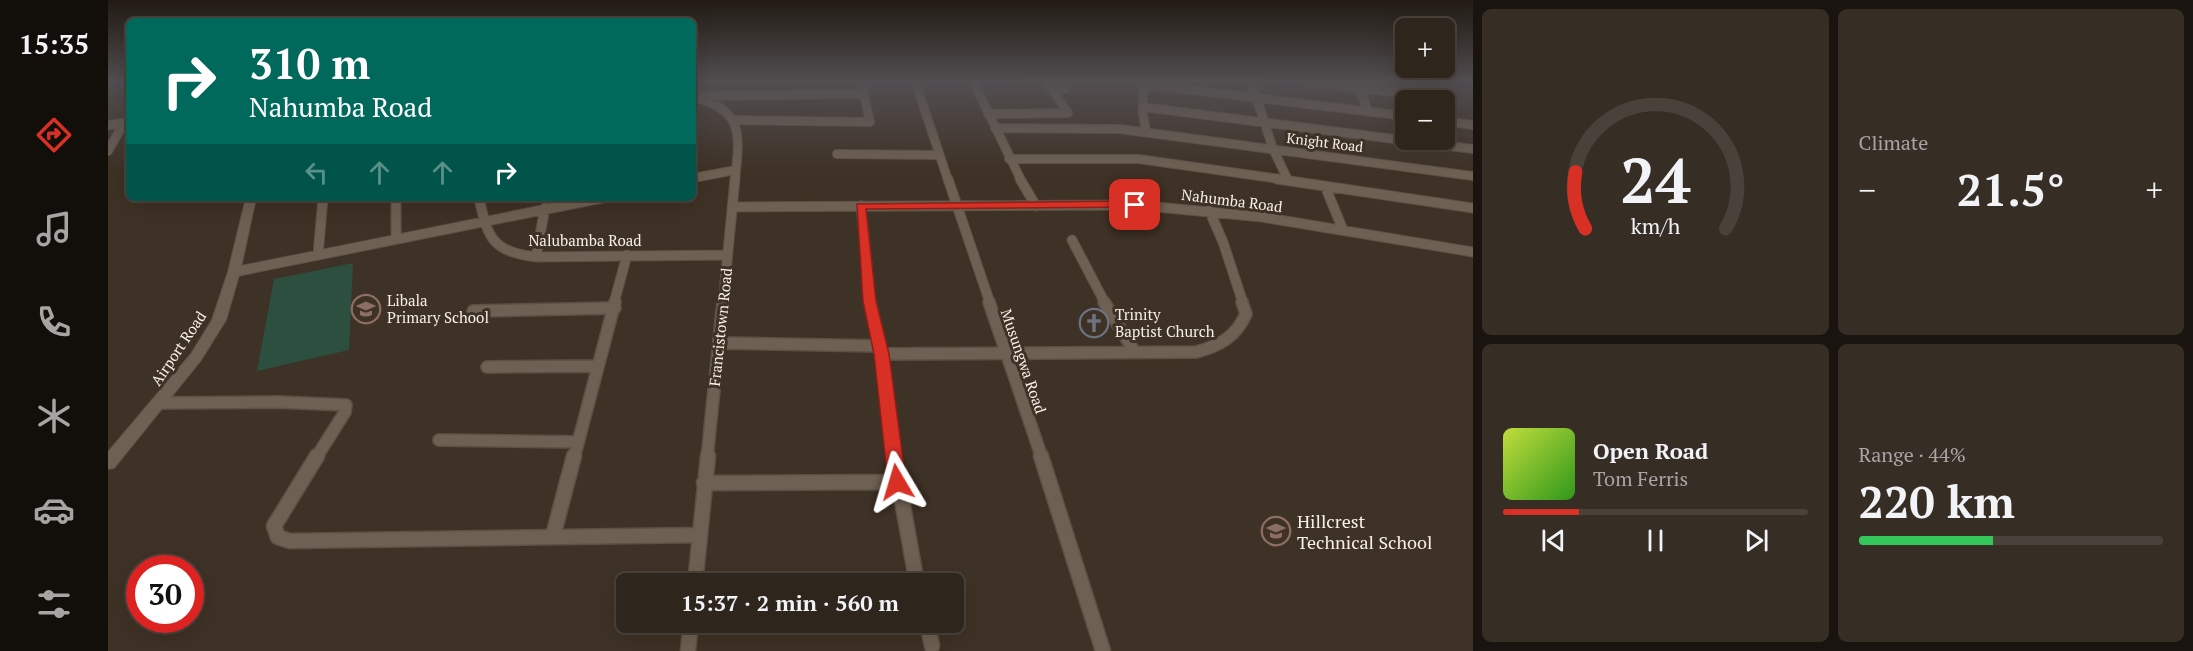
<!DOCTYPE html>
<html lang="en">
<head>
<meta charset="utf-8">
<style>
	:root { --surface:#2e251c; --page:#362d25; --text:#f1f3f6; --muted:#a7a5a3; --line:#49423b; --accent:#d93025 }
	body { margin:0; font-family:"PT Serif",serif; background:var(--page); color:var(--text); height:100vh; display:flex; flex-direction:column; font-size:22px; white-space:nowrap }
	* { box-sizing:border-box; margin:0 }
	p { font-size:20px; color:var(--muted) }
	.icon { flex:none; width:33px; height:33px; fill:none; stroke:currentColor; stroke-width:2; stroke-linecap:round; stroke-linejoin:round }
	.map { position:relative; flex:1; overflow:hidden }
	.sheet { display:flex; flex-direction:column; gap:9px; padding:9px; background:#19140f; width:720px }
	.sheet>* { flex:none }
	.top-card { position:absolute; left:18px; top:18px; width:570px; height:183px; border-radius:9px; box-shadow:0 6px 24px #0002,0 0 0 2px var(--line); background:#00695c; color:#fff; overflow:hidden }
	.fabs { position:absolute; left:1287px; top:18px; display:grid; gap:12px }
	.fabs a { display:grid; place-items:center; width:60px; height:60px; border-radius:9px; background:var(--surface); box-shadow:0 6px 24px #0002,0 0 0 2px var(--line); font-size:30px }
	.speed { position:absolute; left:18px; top:555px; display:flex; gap:12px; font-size:30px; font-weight:700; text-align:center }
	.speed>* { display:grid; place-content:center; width:78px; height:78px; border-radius:50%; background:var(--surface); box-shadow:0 6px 24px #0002,0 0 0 2px var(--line); line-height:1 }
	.speed .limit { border:9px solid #d22; background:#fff; color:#111 }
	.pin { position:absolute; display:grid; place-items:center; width:51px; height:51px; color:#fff; margin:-26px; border-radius:12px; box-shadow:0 3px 9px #0006 }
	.me { position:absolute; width:66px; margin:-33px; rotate:353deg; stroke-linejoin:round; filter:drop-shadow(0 0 4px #0008) }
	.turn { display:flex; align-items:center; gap:21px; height:126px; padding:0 24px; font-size:27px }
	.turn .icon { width:78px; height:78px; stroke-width:2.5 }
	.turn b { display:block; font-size:42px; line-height:51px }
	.lanes { display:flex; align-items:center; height:57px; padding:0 24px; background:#0003; justify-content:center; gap:30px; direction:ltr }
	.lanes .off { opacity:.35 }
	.big { font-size:45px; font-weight:700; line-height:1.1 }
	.sheet .card { flex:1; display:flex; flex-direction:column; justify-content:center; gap:9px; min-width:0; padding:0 21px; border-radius:9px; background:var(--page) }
	.sheet .dial { align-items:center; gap:0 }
	.dial svg { height:156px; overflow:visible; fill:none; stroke:var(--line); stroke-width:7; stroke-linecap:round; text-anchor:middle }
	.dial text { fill:var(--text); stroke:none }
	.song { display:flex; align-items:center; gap:18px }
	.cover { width:72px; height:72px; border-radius:9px; background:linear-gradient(135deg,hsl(70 70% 55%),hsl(110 70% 35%)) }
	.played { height:6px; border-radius:3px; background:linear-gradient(90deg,var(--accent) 25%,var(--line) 25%) }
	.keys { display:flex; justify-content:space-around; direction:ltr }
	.heat { display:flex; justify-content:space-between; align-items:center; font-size:33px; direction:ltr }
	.charge { height:9px; border-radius:4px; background:linear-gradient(90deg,#34c759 44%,var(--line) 0) }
	.sheet .tiles { flex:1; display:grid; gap:9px; grid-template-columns:repeat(2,1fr) }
	.trip { position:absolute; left:508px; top:573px; width:348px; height:60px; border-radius:9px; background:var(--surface); box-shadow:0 6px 24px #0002,0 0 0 2px var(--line); font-weight:700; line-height:60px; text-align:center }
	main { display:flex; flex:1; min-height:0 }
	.tabs { display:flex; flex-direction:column; width:108px; justify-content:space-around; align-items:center; background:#120f0b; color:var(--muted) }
	.tabs .icon { width:42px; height:42px }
	.tabs .selected { color:var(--accent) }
	.tabs b { font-size:27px; color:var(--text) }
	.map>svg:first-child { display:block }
	.green { fill:#2d4f40 }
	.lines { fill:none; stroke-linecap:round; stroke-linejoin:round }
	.minor-far3-casing { stroke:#5c5146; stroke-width:10 }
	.minor-far2-casing { stroke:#5c5146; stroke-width:11 }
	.minor-far1-casing { stroke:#5c5146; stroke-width:14 }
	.minor-casing { stroke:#5c5146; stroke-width:17 }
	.tertiary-casing { stroke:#5c5146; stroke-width:2 }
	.minor-far3 { stroke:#6e6052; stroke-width:8 }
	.minor-far2 { stroke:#6e6052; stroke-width:9 }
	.minor-far1 { stroke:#6e6052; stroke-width:11 }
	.minor { stroke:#6e6052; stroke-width:14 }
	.tertiary { fill:#6e6052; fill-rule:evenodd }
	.route { fill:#d93025; stroke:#8d1f18; stroke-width:1.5 }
	.labels { text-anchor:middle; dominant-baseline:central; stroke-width:6; stroke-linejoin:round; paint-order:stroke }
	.far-street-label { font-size:14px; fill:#f8efe7; stroke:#3e3125 }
	.street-label { font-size:15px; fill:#f8efe7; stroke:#3e3125 }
	.poi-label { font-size:15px; fill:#f8efe7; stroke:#3e3125; text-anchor:start }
	.near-poi-label { font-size:18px; fill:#f8efe7; stroke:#3e3125; text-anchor:start }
</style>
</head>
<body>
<main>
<nav class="tabs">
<b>15:35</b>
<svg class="icon selected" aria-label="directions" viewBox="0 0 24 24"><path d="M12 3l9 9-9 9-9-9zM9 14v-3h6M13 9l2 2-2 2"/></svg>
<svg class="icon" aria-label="music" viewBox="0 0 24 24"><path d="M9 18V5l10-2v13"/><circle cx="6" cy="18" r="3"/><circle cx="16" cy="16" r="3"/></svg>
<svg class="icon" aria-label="phone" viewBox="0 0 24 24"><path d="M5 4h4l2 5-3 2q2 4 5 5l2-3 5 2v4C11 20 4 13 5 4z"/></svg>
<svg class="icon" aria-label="climate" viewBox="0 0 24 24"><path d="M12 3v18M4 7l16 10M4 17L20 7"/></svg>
<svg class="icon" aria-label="car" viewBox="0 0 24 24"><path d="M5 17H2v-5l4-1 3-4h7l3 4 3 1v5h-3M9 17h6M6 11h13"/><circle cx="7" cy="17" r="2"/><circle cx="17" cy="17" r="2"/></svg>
<svg class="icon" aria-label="filters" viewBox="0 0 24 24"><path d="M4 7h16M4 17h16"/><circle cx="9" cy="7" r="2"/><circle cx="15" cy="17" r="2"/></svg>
</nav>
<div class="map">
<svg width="1365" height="651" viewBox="0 0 1365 651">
	<rect width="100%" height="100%" fill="#3e3125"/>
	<path class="green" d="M245,263l-4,87 -92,21 17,-92z"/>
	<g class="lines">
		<g class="minor-far3-casing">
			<path id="minor-far3" d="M807,81l33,99
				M865,81l48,99
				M938,81l22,32
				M1035,81v33l3,17
				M1143,81l22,68 15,31
				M1197,81l54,7 9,23
				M1249,81l2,7 74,9
				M1035,84l263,32
				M947,91l9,-2 3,-8
				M593,96l162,-2
				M585,97c51,13 47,37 42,83
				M1035,107l330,42
				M880,114l80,-1
				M627,120l135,2 -9,-41
				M1336,121l29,4
				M0,125l21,-3
				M887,128l125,1 353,47
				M0,151l16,-28
				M729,154l101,1
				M901,159h130l148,21
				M585,178l43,-8"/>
		</g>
		<g class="minor-far2-casing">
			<path id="minor-far2" d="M840,179l42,124
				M912,179l16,27
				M1169,179l196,29
				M1217,186l18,44
				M288,198v40
				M371,198c9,41 13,53 57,59l192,-2
				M753,206l10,97
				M624,207l403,-2 127,12 211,35
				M1101,210l14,32 20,61
				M964,240l33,63
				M210,255l5,-57
				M428,257l9,-49
				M126,272l368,-74
				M506,303l13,-48
				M615,303l12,-124"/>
		</g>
		<g class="minor-far1-casing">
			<path id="minor-far1" d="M762,302l12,52 12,104
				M881,302l53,156
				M996,302l30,49
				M365,311l142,-3
				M611,343l161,3
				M774,354l314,-2c23,-6 40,-15 50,-38l-4,-12
				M379,367l110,-1
				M52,403l118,-1 68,3 -1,7 -29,46
				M331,440l138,2
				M466,458l41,-156
				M599,458l16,-156"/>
		</g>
		<g class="minor-casing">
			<path id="minor" d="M209,456l-43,70 4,11 12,4 410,-6
				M786,456l23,128
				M933,456l62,195
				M596,483l193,-1
				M445,536l21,-80
				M587,584l13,-128
				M819,622l5,24
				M580,651l3,-29"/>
		</g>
		<g class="tertiary-casing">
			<path id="tertiary" d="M138,198h10l-16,74 -14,48 -25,40 -87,108 -6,1v-17l83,-98 21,-34 16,-48z"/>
		</g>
		<use href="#minor-far3" class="minor-far3"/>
		<use href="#minor-far2" class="minor-far2"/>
		<use href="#minor-far1" class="minor-far1"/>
		<use href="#minor" class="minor"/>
		<use href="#tertiary" class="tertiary"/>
	</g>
	<linearGradient id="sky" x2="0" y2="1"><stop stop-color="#221b14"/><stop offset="0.47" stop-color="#524e51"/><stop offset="1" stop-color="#524e51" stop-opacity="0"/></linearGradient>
	<rect width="1365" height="173" fill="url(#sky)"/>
	<path class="route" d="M1027,201l4,1v5l-273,2 10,92 13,53 17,128 -3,5 -6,2 -6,-2 -3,-5 -14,-128 -11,-53 -6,-97z"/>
	<defs>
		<g id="school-ring" transform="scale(1.5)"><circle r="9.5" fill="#3e3125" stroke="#8d6e63" stroke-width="1.5"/><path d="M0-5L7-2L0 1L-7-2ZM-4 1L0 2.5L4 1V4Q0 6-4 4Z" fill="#8d6e63"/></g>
		<g id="church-ring" transform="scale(1.5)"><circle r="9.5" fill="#3e3125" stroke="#6b7280" stroke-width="1.5"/><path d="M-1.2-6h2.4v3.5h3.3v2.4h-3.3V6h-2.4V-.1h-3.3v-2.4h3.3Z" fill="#6b7280"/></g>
	</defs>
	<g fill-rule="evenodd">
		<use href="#school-ring" x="258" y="309"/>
		<use href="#church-ring" x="986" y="323"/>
		<use href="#school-ring" x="1168" y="531"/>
	</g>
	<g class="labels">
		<g class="far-street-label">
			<text transform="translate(1217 142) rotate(7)">Knight Road</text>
		</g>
		<g class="street-label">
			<text transform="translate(1124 200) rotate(7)">Nahumba Road</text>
			<text x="477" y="240">Nalubamba Road</text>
			<text transform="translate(612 327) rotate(-84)">Francistown Road</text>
			<text transform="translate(70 348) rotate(-56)">Airport Road</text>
			<text transform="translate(916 361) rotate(71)">Musungwa Road</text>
		</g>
		<g class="poi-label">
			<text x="279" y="300">Libala<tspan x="279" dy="17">Primary School</tspan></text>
			<text x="1007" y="314">Trinity<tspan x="1007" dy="17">Baptist Church</tspan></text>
		</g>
		<g class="near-poi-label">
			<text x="1189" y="521">Hillcrest<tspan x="1189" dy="21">Technical School</tspan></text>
		</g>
	</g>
</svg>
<div class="fabs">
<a>+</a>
<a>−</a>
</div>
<div class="speed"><div class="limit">30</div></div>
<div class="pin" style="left:1027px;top:205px;background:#d93025"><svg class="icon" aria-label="arrive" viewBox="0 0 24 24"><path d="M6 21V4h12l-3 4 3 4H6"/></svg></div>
<svg class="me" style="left:789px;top:482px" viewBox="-20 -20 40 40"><path d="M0-17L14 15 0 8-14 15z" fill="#d93025" stroke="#fff" stroke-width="4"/></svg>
<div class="trip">15:37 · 2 min · 560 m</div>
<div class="top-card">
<div class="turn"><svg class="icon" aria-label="right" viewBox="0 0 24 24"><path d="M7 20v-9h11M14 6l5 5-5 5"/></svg><div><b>310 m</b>Nahumba Road</div></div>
<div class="lanes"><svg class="icon off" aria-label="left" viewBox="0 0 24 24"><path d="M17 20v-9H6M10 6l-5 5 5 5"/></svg><svg class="icon off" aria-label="ahead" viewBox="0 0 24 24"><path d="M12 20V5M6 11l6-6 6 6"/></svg><svg class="icon off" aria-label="ahead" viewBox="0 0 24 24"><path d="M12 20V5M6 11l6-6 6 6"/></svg><svg class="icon" aria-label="right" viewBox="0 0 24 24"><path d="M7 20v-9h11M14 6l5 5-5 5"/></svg></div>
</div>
</div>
<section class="sheet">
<div class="tiles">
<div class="card dial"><svg viewBox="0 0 100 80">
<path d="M14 69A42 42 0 1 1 86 69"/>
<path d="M14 69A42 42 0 0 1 9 40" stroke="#d93025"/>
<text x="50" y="56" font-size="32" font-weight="700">24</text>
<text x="50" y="72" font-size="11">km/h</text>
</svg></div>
<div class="card"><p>Climate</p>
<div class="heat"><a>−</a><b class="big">21.5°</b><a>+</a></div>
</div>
<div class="card">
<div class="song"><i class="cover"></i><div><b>Open Road</b><p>Tom Ferris</p></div></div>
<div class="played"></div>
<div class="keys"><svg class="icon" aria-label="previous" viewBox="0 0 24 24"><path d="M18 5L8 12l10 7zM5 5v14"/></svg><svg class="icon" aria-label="pause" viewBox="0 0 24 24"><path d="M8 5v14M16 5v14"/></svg><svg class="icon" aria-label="next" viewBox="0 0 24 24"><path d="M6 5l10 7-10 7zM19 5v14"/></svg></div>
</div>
<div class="card"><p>Range · 44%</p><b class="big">220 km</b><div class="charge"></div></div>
</div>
</section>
</main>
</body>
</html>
